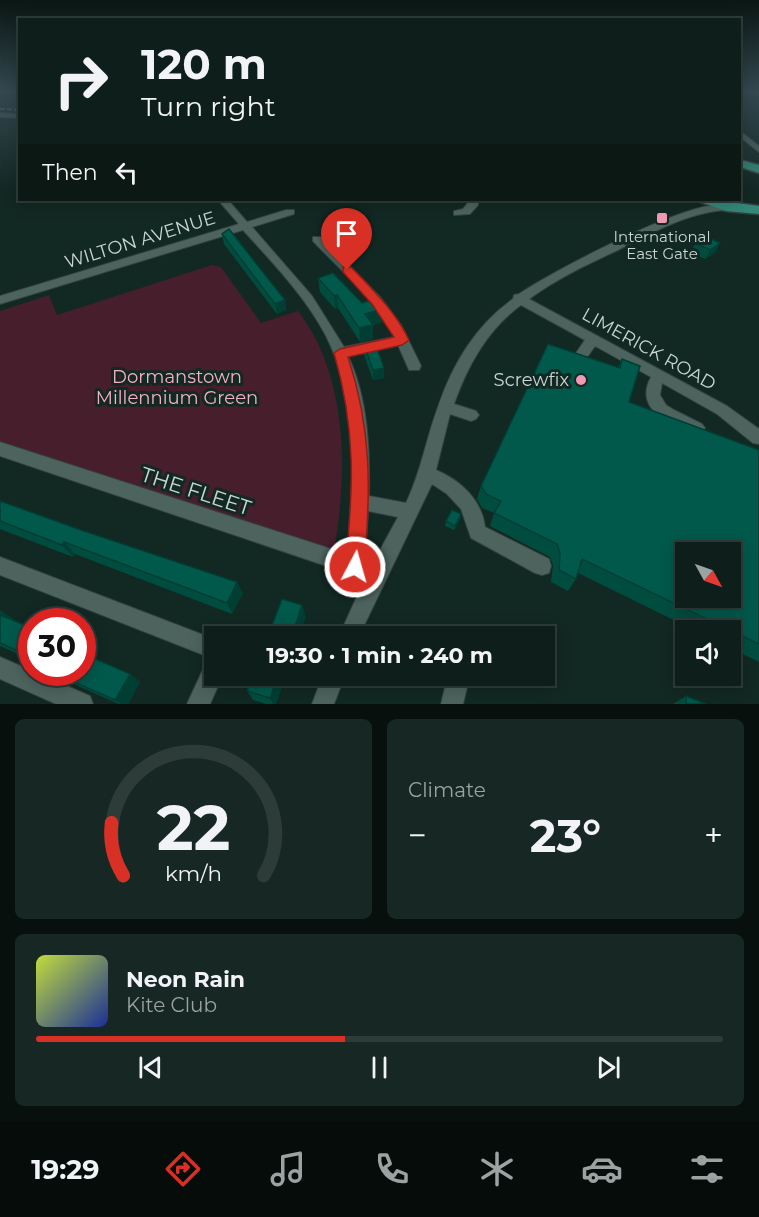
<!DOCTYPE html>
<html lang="en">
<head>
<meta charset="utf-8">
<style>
	:root { --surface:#0e1e1a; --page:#172723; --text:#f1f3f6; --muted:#9ba2a2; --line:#2e3c39; --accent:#d93025 }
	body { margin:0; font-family:Montserrat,sans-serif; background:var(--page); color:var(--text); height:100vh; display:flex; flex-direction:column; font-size:22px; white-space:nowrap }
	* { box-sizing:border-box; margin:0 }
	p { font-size:20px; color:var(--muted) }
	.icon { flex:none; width:33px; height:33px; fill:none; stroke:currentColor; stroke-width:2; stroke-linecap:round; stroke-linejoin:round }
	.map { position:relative; height:704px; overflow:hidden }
	.panel { display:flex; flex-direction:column; gap:15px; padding:15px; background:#08100e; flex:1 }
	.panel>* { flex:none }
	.hud { position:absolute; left:18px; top:18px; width:723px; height:183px; border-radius:0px; box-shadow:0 3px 15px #0003,0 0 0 2px var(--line); background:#0e1e1a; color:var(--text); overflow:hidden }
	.needle { width:39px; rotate:130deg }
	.tools { position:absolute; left:675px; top:542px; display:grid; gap:12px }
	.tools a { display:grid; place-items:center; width:66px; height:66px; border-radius:0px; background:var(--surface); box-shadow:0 3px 15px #0003,0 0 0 2px var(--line); font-size:30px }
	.speed { position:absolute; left:18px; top:608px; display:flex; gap:12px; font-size:30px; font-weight:700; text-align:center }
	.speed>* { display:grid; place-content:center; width:78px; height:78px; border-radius:50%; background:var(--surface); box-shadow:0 3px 15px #0003,0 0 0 2px var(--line); line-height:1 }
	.speed .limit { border:9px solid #d22; background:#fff; color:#111 }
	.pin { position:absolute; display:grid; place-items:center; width:51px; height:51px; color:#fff; margin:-62px -26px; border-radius:50% 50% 50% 0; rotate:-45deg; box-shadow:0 0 6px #0007 }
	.pin .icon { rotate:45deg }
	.me { position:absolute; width:66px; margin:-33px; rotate:6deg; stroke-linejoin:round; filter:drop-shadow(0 0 4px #0008) }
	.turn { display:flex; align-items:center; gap:21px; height:126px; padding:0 24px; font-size:27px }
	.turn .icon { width:78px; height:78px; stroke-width:2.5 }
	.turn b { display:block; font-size:42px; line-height:51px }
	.then { display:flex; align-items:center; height:57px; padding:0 24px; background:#0003; gap:12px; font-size:22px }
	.big { font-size:45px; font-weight:700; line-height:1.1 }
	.panel .widget { flex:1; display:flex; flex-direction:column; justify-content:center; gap:9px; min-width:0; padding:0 21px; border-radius:9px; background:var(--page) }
	.panel .dial { align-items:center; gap:0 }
	.dial svg { height:156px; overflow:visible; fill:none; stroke:var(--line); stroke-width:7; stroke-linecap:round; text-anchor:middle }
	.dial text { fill:var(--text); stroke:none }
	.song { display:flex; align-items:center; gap:18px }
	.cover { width:72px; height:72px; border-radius:9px; background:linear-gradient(135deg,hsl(70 70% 55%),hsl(230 70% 35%)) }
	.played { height:6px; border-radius:3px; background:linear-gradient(90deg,var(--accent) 45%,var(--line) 45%) }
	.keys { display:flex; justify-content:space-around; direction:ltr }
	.heat { display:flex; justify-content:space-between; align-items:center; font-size:33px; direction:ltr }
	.panel .tiles { flex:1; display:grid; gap:15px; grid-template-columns:1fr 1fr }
	.widget:last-child { grid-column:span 2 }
	.trip { position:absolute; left:204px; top:626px; width:351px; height:60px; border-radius:0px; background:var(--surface); box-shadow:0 3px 15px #0003,0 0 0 2px var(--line); font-weight:700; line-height:60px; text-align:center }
	.menu { display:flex; height:96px; justify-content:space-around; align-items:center; background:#060c0a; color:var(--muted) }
	.menu .icon { width:42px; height:42px }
	.menu .selected { color:var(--accent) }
	.menu b { font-size:27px; color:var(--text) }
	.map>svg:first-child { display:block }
	.green { fill:#471e2c }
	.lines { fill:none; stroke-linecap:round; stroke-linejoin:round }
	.minor-casing { stroke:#344340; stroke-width:2 }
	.major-casing { stroke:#344340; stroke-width:3 }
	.minor { fill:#4d645e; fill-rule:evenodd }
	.major { fill:#338878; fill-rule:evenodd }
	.rail { stroke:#687a76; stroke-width:2; stroke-dasharray:5 2; stroke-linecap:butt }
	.wall { fill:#004d40 }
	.shaded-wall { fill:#003e34 }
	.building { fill:#00594b; stroke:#003e34; stroke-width:1.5; fill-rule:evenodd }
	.route { fill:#d93025; stroke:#8d1f18; stroke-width:1.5 }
	.poi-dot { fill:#f19ab3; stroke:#122823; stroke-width:2 }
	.labels { text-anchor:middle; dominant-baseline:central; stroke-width:6; stroke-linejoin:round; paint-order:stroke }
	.far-poi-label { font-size:15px; fill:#c9d6d3; stroke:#122823 }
	.street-label { font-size:18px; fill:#c9d6d3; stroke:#122823 }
	.park-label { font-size:18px; fill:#f6b0c4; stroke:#122823 }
	.poi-label { font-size:18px; fill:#c9d6d3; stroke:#122823; text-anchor:end }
	.near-street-label { font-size:21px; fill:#c9d6d3; stroke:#122823 }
</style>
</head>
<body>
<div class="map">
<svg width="759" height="704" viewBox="0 0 759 704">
	<rect width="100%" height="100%" fill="#122823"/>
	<path class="green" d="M212,265l9,2 40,56 37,-12c50,64 50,162 36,239l-334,-109v-130l49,-16 8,20z"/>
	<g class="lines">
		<g class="minor-casing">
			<path id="minor" d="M0,113l20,1v4l-20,-1z
				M740,131l19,15v6l-19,-15z
				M218,200h10l19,22 39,-12h8v4l-42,13 60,69 32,51 50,-10c-17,-37 -53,-66 -81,-96v-4h8l60,61 20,27 20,41 -2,4h-10l-11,-25 -50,11c20,42 22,94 21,140l37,7c15,-31 20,-64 32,-96 14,-42 38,-82 75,-108l1,-4 5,-1c27,-19 187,-105 212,-87l-5,3c-40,3 -72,22 -108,40 -30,14 -62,29 -89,49l198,107 32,23v15l-6,-1 -36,-29 -55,-31 -2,12 6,10 8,5 28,14 3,4 -3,4 -5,2c-26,-8 -64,-24 -46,-57l-56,-31 -7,10h-10l-2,-3 9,-13 -64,-35c-34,25 -53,60 -67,99l22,7 3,4 -3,4 -5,2 -21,-7 -14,56c24,10 46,30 49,57l64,32 2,7 -2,7 -7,2 -7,-2 -64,-35 -10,-29 -14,-15 -15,-10 -73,152h-20l26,-57 -365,-123v-14l347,112c7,-74 13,-152 -22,-220 -21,-39 -53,-72 -82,-104l-243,74v-8l239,-72zM368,511l30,6 -25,46 -8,-3z
				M470,200h8v5l-8,9 -16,1v-4l9,-2z
				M0,557l214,82v20l-214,-84z
				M0,657l90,39 3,8h-37l-56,-25z
				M214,660v15h9l-13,29h-23l19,-41z
				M323,675h22l-11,29h-22z
				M448,675h22l-7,29h-22z"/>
		</g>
		<g class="major-casing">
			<path id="major" d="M740,160l19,5v8l-19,-6z
				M695,200h19l45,6v8l-33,-3z"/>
		</g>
		<use href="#minor" class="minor"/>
		<use href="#major" class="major"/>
		<path class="rail" d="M752,92l7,3
			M0,109l20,1"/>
	</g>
	<path class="wall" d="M222,234l63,66 1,10 -9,4 -53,-70z
		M695,243h25l-5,10 -10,6 -14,-6z
		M318,278l44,25 20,6v13l-9,3v14l-13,3 -22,-34 -3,1 -15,-17z
		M364,345l20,23v10l-11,2 -9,-25z
		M622,359l7,43 130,48v212l-29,-14v-18h-36l-116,-57 -2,6 -8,12 -17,-9 2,-17 -3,-8 -60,-31 4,-13 -12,-5 -5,-9 4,-13 137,-119z
		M0,501l243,92 -11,21 -157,-60 -2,3 -73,-28z
		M461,514l-1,5 -6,11 -9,-4 1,-5z
		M0,611l18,11 14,6v32l-32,-14z
		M82,651l8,6 40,17 10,8 -12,22h-9l-41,-18 -13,-8 1,-3 -6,-3h22z
		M253,675h33l-10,29h-10l-13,-4 -6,-9z
		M686,696l20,8h-33z"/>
	<path class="shaded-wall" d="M720,243l-5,10 -10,6 5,-9z
		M337,295l1,13 -3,1 -1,-13z
		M285,300l1,10 -9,4 -2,-10z
		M382,309v13l-10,4 1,-1v14l-13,3 -1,-14 6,-14z
		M384,368v10l-11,2v-10z
		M64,542l11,12 -2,3 -11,-12z
		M237,582l6,11 -11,21 -5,-11z
		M302,605l4,12 -7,19h-7z
		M3,612l15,10 -18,-7z
		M130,674l10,8 -12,22h-7l-6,-4z
		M278,675h8l-10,29h-3l-3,-6z"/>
	<path class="building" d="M229,229l56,71 -10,4 -53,-70z
		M705,236l15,7 -10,7 -15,-7z
		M333,273l29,30 13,-4 7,10 -17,5 8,11 -14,3 -22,-33 -3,1 -16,-18z
		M375,342l9,26 -11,2 -9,-25z
		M548,344l72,24 2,-9 18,7 -11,36 130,48v194l-177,-85 -6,20 -17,-9 1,-17 -3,-9 -63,-31 7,-12 -15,-7 -5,-8zM686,552h44v45h-44z
		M0,501l81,29 156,52 -10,21 -163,-61 -2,3 -62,-24z
		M452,510l9,4 -6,12 -9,-5z
		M282,599l20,6 -10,31h-24z
		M0,611l3,1 -3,3 32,13v29l-32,-14z
		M82,653l48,21 -15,26 -50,-22 3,-5 -1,-1h15z
		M253,675h25l-8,23 -23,-7z
		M686,696l20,8h-20z"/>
	<linearGradient id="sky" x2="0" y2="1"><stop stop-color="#0a1613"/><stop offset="0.48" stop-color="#334850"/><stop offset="1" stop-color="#334850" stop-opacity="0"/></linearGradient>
	<rect width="759" height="191" fill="url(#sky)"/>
	<path class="route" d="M343,267h8c22,23 44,44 58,73l-7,5 -54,12c24,73 23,134 16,210l-3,6 -6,3 -7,-3 -3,-6c9,-78 11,-138 -11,-214l6,-4 54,-12 -22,-33 -29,-32z"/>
	<g class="poi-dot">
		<rect x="656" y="212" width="12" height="12" rx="3"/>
		<circle cx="581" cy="380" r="6"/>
	</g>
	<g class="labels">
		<g class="far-poi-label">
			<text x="662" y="236">International<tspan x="662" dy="17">East Gate</tspan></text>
		</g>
		<g class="street-label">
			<text transform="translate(140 240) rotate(-17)">WILTON AVENUE</text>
			<text transform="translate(649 349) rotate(29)">LIMERICK ROAD</text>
		</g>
		<g class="park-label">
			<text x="177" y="377">Dormanstown<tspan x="177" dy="21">Millennium Green</tspan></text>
		</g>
		<g class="poi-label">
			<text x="569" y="380">Screwfix</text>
		</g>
		<g class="near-street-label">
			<text transform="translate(196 491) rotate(18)">THE FLEET</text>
		</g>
	</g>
</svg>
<div class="tools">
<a><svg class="needle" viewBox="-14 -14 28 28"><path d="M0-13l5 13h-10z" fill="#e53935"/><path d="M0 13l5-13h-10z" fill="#9ba2a2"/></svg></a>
<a><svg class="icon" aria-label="sound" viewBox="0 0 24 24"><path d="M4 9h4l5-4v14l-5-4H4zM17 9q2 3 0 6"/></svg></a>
</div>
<div class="speed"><div class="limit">30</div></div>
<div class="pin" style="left:347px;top:270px;background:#d93025"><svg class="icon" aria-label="arrive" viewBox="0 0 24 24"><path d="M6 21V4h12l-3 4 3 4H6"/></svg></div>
<svg class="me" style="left:355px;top:567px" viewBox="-20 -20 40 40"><circle r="17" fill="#d93025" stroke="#fff" stroke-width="3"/><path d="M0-11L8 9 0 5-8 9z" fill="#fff"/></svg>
<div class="trip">19:30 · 1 min · 240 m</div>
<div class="hud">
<div class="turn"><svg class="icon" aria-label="right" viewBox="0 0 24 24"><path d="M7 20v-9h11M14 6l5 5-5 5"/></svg><div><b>120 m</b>Turn right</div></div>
<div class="then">Then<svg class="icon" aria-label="left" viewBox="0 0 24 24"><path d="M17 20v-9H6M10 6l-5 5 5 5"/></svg></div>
</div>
</div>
<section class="panel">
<div class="tiles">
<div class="widget dial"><svg viewBox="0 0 100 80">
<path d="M14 69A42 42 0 1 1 86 69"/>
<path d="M14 69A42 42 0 0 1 8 42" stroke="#d93025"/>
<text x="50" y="56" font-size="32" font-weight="700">22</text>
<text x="50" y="72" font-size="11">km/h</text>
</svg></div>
<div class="widget"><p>Climate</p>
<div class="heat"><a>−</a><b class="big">23°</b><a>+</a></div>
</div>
<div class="widget">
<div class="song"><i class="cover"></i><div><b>Neon Rain</b><p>Kite Club</p></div></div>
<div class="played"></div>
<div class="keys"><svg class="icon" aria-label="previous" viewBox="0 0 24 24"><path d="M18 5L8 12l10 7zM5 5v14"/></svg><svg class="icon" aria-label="pause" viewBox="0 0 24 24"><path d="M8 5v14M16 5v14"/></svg><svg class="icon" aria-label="next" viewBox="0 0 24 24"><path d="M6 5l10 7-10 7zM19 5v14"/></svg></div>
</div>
</div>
</section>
<nav class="menu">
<b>19:29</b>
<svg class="icon selected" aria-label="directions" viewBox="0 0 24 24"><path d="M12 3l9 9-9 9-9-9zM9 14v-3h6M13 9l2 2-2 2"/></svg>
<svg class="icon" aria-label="music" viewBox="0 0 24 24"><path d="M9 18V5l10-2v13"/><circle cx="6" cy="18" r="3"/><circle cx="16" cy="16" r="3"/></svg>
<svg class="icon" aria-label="phone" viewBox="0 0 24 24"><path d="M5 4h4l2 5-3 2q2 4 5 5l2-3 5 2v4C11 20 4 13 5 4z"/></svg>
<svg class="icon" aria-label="climate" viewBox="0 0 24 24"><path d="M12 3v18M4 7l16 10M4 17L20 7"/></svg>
<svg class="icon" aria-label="car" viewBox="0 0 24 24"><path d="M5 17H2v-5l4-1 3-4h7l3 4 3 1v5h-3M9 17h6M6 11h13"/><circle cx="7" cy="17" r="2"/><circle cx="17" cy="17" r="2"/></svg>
<svg class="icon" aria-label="filters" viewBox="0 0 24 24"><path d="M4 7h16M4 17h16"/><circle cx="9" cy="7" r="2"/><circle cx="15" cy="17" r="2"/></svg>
</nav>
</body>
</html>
